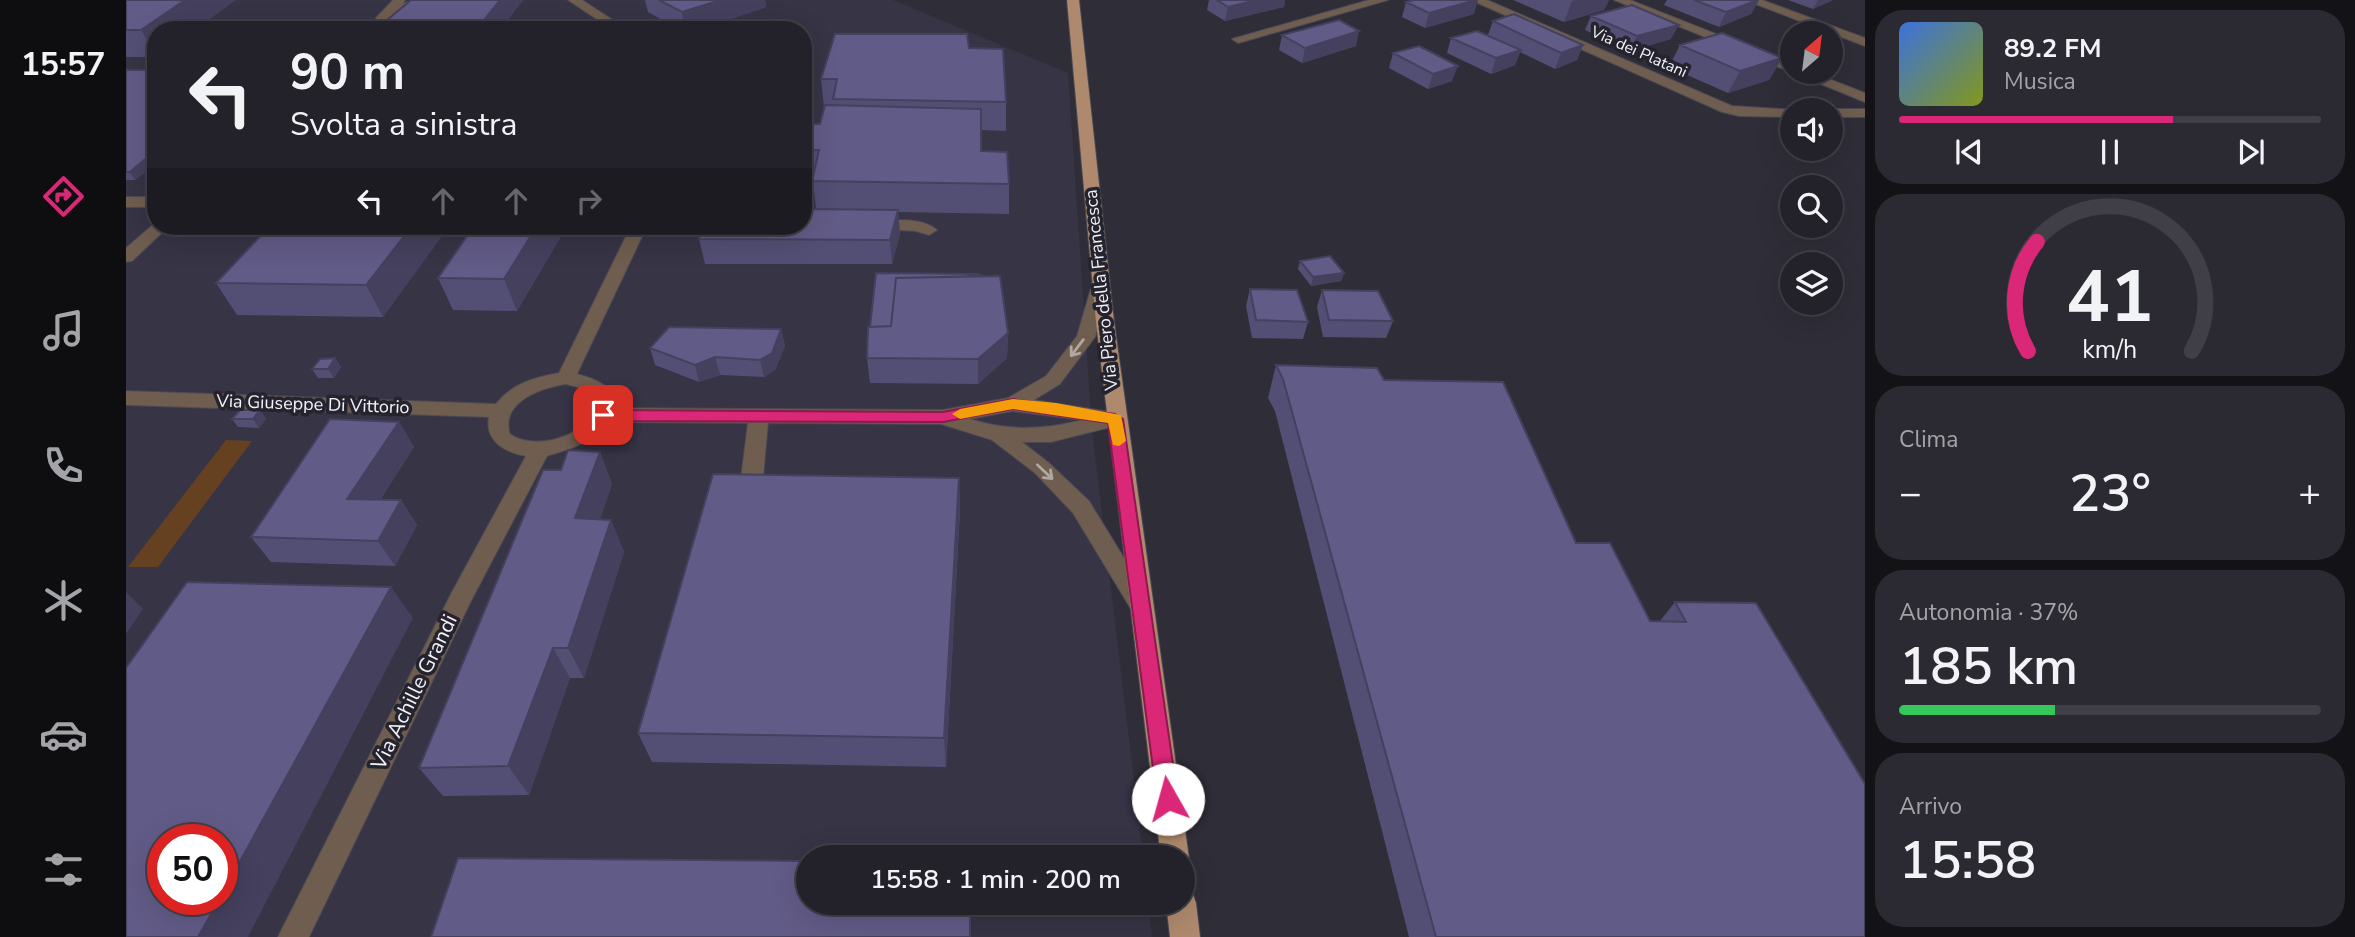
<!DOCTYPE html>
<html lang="it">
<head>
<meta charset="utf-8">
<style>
	:root { --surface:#23222a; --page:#2b2a32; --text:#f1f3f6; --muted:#a3a4a8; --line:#403f47; --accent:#db2777 }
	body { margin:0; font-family:"Nunito Sans",sans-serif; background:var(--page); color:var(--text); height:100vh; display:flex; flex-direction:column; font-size:26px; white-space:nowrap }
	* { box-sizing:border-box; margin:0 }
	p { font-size:23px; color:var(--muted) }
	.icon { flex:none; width:38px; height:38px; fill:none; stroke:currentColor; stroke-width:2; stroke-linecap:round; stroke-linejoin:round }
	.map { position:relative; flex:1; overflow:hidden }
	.side { display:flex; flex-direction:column; gap:10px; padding:10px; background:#131317; width:490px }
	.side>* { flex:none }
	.banner { position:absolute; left:21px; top:21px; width:665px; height:214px; border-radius:28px; box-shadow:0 7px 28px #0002,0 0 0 2px var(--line); background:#23222a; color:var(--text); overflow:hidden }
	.needle { width:46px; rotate:28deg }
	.controls { position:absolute; left:1654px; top:21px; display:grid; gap:14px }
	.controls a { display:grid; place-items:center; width:63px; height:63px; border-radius:50%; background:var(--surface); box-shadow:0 7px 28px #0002,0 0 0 2px var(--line); font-size:35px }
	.speed { position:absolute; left:21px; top:824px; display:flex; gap:14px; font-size:35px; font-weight:700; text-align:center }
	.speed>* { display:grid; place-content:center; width:91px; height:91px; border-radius:50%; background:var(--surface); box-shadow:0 7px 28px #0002,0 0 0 2px var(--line); line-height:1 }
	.speed .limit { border:10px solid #d22; background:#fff; color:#111 }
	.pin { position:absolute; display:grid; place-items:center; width:60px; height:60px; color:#fff; margin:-30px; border-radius:14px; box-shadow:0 4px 10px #0006 }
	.me { position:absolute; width:77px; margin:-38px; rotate:353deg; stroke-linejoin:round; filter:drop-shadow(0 0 5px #0008) }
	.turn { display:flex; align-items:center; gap:24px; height:147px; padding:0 28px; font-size:32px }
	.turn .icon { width:91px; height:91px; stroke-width:2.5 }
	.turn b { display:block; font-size:49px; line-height:60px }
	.lanes { display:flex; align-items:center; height:66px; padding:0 28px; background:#0003; justify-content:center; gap:35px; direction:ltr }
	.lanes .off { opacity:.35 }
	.big { font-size:52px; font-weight:600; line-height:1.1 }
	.side .widget { flex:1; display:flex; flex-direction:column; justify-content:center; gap:10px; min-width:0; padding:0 24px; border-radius:28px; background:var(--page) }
	.side .dial { align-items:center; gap:0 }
	.dial svg { height:182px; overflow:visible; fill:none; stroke:var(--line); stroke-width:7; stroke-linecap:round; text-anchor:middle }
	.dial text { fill:var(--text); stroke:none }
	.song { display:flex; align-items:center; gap:21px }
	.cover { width:84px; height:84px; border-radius:10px; background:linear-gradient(135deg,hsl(220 70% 55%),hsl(70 70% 35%)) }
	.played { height:7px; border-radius:4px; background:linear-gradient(90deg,var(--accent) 65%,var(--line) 65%) }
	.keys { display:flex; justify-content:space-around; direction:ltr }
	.heat { display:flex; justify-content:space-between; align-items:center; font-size:38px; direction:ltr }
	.charge { height:10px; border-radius:5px; background:linear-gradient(90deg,#34c759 37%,var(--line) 0) }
	.trip { position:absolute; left:670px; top:845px; width:399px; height:70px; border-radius:35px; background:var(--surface); box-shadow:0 7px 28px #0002,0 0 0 2px var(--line); font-weight:600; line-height:70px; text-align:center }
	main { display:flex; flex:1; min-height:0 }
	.dock { display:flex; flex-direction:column; width:126px; justify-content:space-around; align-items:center; background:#0e0e11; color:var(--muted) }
	.dock .icon { width:49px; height:49px }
	.dock .on { color:var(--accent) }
	.dock b { font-size:32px; color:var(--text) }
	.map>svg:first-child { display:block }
	.built { fill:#363445; fill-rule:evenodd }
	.green { fill:#654021 }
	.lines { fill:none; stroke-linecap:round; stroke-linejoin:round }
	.minor-casing { stroke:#4a4953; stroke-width:2 }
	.major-casing { stroke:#4a4953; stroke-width:2 }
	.minor { fill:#6f5d4f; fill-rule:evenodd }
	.major { fill:#ae896d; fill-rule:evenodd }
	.wall { fill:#534e74 }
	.shaded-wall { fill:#44405e }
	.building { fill:#615b87; stroke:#44405e; stroke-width:2 }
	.oneway { stroke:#b1a8a4 }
	.route { fill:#db2777; stroke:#8e194d; stroke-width:2 }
	.slow { fill:#f59e0b }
	.labels { text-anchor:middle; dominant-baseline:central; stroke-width:7; stroke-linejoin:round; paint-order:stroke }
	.far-street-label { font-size:16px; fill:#f3f2f9; stroke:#25242e }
	.street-label { font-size:18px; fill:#f3f2f9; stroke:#25242e }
	.near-street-label { font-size:21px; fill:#f3f2f9; stroke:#25242e }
</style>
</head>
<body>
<main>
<nav class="dock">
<b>15:57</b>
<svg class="icon on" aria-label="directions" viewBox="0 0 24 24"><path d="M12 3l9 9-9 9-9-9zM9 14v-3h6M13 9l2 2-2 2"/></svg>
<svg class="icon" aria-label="music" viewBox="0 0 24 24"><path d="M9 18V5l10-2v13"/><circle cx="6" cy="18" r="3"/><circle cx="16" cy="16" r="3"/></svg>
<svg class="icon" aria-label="phone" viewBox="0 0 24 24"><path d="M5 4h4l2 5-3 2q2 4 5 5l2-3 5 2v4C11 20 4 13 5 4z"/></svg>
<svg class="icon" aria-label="climate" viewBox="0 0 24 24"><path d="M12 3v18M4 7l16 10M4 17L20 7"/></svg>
<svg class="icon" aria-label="car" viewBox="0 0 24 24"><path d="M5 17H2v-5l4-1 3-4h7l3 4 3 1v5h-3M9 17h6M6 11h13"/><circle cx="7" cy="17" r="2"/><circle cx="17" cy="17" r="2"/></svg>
<svg class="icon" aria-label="filters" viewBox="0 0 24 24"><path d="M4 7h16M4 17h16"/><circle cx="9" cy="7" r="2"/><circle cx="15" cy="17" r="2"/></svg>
</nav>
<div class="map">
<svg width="1739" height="937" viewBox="0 0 1739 937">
	<rect width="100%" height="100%" fill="#2f2e38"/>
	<path class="built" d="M0,0h767l175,73 24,357 51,427 -335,1v45h340l4,34h-1026zM30,30h647v196h-647zM37,840h59v60h-59z"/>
	<path class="green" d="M100,440l26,1 -94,126h-30z"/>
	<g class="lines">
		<g class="minor-casing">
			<path id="minor" d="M267,0h12l-2,3 19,-3 -38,24h-8v-6z
				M442,0h14l46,30h-15z
				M1243,0h19l-146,42 -4,1 -6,-4z
				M1345,0h16l245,106 65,4h-5v7l-53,-1 -17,-4z
				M1488,0h16l162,64v8h19l54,21v9z
				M1619,0h17l103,38v8z
				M1704,109h35v8h-35v-7h-5z
				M0,197h30v10h-30z
				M746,220c20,1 50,-4 65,10l-8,5 -14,-4 -49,-3 -2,-3 2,-3z
				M29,223l1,3h13l-37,35 -6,1v-14z
				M505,226h16l-70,148c21,6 36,11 38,34l328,2 65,-12 38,-22 31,-40 15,-51 9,-5 6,1 3,4 -15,52 -35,47 -26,16 89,14 3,5 -3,5 -72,18h-29l27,21 40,38 65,106 -4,7 -8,3 -8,-3 -61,-101 -38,-40 -43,-33 -51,-16 -173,-1 -5,55 -4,5 -7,3 -7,-3 -4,-5 7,-55 -140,-1c-15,21 -38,27 -61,34l-76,145 -162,336h-31l174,-345 74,-136c-20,-3 -42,-15 -37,-39l-363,-12v-14l370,13c15,-20 39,-27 63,-31zM440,384l19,5 9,8c4,37 -58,56 -84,37 -10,-32 31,-46 56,-50zM887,411l69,9c-39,10 -74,11 -112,-1z
				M563,226h17l-6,7 -6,2 -8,-5z"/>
		</g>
		<g class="major-casing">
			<path id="major" d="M941,0h12l35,322 75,536 -6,11v-11h-22l-65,-536z
				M1057,889l9,3 4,11 4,34h-30l-4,-34h17z"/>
		</g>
		<use href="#minor" class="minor"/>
		<use href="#major" class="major"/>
	</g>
	<path class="wall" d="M0,0l30,30v27h-30z
		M397,0l-23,30h-118l-2,-4z
		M519,0h120l1,7 -68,23h-18l-32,-18z
		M1083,0h76l-1,7 -59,14 -18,-11z
		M1387,0h96l-5,10 -40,12z
		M1541,0h92l-8,14 -32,13 -55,-22z
		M1662,0h45l-20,9z
		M1280,2l68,12 -49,14 -23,-11z
		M1465,16l80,23 -41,12 -45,-21z
		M1367,21l90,24 -6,15 -22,9 -35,-17 -5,13 -24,9 -44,-21 4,-15 37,-3z
		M1156,35l74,11 -54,17 -23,-13z
		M1554,45l102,13 -13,22 -41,13 -59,-26z
		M843,48l37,54v29l-25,-1v21l28,33v30l-111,-2 2,22 -8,30h-187l-6,-25 117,-29 -3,-30 -10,-1v-55h17l4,-17 -3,-28z
		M1267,53l59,28 -24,8 -39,-21z
		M0,70h30v93l-21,17h-9z
		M144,226h179l-66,91 -146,-2 -21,-32z
		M348,226h93l-50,85 -64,-1 -15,-32z
		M1174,261l44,12 -3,8 -30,5 -13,-17z
		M1124,289l58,33 -5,17 -51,-1 -6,-32z
		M1196,290l71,31 -7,17 -63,-1 -6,-30z
		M655,329l4,17 -10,24 -11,7 -44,-2 -21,7 -44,-17 -5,-17z
		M882,333l-1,25 -29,26 -108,-1 -3,-25z
		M209,358l6,9 -7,11h-16l-6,-9z
		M1150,365l108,15 192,163 74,78h10l15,-19 190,335h-456l-134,-526 -7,-13z
		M134,410l6,9 -7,9 -21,-1 -6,-8z
		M273,422l15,25 -34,53h21l16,25 -22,41 -124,-4 -20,-25z
		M474,452l12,32 -12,35 11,1 13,32 -40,126h-14l-41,117 -86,1 -24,-28 142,-298z
		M833,478l1,32 -14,257 -294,-5 -14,-29z"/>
	<path class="shaded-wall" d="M59,0h51l-41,30h-39v24l-15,-24z
		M374,0h23l-23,30h-19l-1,-5z
		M595,0h44l1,7 -68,23h-13l-3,-18z
		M1131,0h28l-1,7 -59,14 3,-14z
		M1350,0h2l-4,14 -49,14 4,-15z
		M1450,0h33l-5,10 -40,12 8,-21z
		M1633,0l-8,14 -32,13 7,-15z
		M1692,0h15l-20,9z
		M1553,25l-8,14 -41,12 7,-15z
		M1233,31l-3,15 -54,17 3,-15z
		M1457,45l-6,15 -22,9 6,-16z
		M1395,50l-6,15 -24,9 5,-16z
		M1656,58l-13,22 -41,13 12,-22z
		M1332,66l-6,15 -24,8 5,-15z
		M30,150v13l-21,17 -5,-8z
		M772,210l2,24 -8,30 -2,-24z
		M286,226h37l-66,91 -17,-32z
		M411,226h30l-50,85 -13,-32z
		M1218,273l-3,8 -30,5 2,-9z
		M655,329l4,17 -10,24 -11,7 -4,-17z
		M882,333l-1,25 -29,26v-25z
		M589,357l5,18 -21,7 -4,-17z
		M209,358l6,9 -7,11 -6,-9z
		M134,410l6,9 -7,9 -6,-9z
		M273,422l15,25 -50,77 -17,-25z
		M474,452l12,32 -23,66 -14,-32z
		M833,478l1,32 -14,257 -2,-29z
		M275,500l16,25 -22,41 -17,-25z
		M485,520l13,32 -40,126 -16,-30z
		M265,587l22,31 -165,319h-50l21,-37h3v-6z
		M0,592l17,17 -17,25z
		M427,648l17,30 -41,117 -21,-29z
		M844,903h1v34h-1z"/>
	<path class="building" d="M0,0h59l-44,30h-15z
		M285,0h89l-20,25 -100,1z
		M533,0h62l-39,12z
		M1091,0h40l-29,7z
		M1288,0h62l-47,13 -23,-11z
		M1568,0h64l-32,12z
		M1506,5l47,20 -42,11 -46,-20z
		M1388,14l69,31 -22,8 -68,-32z
		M1213,20l20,11 -54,17 -23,-13z
		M1351,31l44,19 -25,8 -45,-20z
		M1596,33l60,25 -42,13 -60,-26z
		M709,34h132l2,14 34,1 3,53 -173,-3 4,-20h-16z
		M1293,46l39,20 -25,8 -40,-21z
		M0,70h30v80l-26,22h-4z
		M699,105l156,4v42l26,1 2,32 -197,-3 7,-31h-16v-26h17z
		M677,209l95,1 -8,30 -191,-1 5,-13h99z
		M144,226h142l-46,59 -150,-2z
		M348,226h63l-33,53 -66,-1z
		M1204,256l14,17 -31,4 -13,-16z
		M750,273l102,1 6,2 -88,2 -5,48 -21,1z
		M874,276l8,57 -30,26 -111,-1 1,-31 23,-1 5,-48z
		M1124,289l47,1 11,32 -52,-2z
		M1196,290l56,1 15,30 -64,-1z
		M543,327l112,2 -9,24 -12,7 -45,-3 -20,8 -45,-17z
		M209,358l-7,11h-16l8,-10z
		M1150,365l101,3 7,12 119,2 73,161h34l40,78 36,1 -11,-20 81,1 109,181v153h-429l-153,-558z
		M114,410h20l-7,9h-21z
		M204,419l69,3 -52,77 54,1 -23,41 -127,-4z
		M442,450l32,2 -25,66 36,2 -43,128h-15l-45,118 -89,2 124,-298h18z
		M587,474l246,4 -15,260 -306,-5z
		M61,582l204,5 -169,307v-54h-59v60h56l-21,37h-72v-269z
		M332,858l350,3v42h162v34h-539z"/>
	<defs><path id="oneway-shaft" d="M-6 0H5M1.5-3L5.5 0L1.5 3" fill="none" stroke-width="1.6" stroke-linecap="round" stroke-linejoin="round" transform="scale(1.75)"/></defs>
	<g class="oneway">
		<use href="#oneway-shaft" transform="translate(951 348) rotate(127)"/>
		<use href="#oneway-shaft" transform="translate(919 472) rotate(43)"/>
	</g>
	<path class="route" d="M887,399l102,15 8,5 55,380 -3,7 -7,3 -8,-3 -3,-7 -49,-376 -95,-14 -70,13 -340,-1 -8,-6 8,-5 340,2z"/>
	<path class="slow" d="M887,399l43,4 65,12 5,26 -7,5 -6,-1 -5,-22 -95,-14 -53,10 -8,-5 8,-5z"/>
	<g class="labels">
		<g class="far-street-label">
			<text transform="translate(1513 52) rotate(24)">Via dei Platani</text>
		</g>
		<g class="street-label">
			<text transform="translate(975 290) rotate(-96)">Via Piero della Francesca</text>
			<text transform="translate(187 404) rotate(2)">Via Giuseppe Di Vittorio</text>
		</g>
		<g class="near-street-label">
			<text transform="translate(288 692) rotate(-64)">Via Achille Grandi</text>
		</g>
	</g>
</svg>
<div class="controls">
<a><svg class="needle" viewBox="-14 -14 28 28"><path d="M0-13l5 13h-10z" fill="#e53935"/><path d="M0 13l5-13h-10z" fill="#a3a4a8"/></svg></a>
<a><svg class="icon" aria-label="sound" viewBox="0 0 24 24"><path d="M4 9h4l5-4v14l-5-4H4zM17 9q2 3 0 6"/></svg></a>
<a><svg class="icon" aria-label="search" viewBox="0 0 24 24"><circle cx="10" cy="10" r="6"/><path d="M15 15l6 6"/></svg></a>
<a><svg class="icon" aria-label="layers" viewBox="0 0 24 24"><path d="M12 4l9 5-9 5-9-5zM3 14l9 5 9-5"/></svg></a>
</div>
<div class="speed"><div class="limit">50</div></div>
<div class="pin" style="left:477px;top:415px;background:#d93025"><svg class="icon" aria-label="arrive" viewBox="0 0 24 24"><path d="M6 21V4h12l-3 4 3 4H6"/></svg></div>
<svg class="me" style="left:1042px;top:799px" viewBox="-20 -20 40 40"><circle r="19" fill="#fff"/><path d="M0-13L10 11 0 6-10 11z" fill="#db2777"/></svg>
<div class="trip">15:58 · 1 min · 200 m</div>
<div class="banner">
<div class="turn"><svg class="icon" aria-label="left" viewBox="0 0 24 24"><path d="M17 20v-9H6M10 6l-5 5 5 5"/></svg><div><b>90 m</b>Svolta a sinistra</div></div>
<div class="lanes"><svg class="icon" aria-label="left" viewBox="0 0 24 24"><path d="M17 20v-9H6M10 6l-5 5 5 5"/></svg><svg class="icon off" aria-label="ahead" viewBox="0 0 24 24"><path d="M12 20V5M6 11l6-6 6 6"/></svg><svg class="icon off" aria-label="ahead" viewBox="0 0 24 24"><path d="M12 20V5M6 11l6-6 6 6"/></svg><svg class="icon off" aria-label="right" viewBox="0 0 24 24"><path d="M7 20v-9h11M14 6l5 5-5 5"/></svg></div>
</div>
</div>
<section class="side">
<div class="widget">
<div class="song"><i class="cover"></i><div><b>89.2 FM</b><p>Musica</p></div></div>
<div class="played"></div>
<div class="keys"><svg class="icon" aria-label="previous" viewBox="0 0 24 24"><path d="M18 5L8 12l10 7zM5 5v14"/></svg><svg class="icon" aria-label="pause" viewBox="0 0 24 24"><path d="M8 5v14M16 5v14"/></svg><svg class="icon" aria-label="next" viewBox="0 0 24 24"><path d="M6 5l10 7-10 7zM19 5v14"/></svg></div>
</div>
<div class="widget dial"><svg viewBox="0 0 100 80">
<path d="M14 69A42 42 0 1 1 86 69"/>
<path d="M14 69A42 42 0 0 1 18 21" stroke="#db2777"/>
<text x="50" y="56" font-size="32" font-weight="700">41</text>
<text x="50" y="72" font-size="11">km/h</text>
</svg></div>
<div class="widget"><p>Clima</p>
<div class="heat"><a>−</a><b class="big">23°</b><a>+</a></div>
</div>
<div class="widget"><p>Autonomia · 37%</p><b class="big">185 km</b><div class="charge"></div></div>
<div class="widget"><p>Arrivo</p><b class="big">15:58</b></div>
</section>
</main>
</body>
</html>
